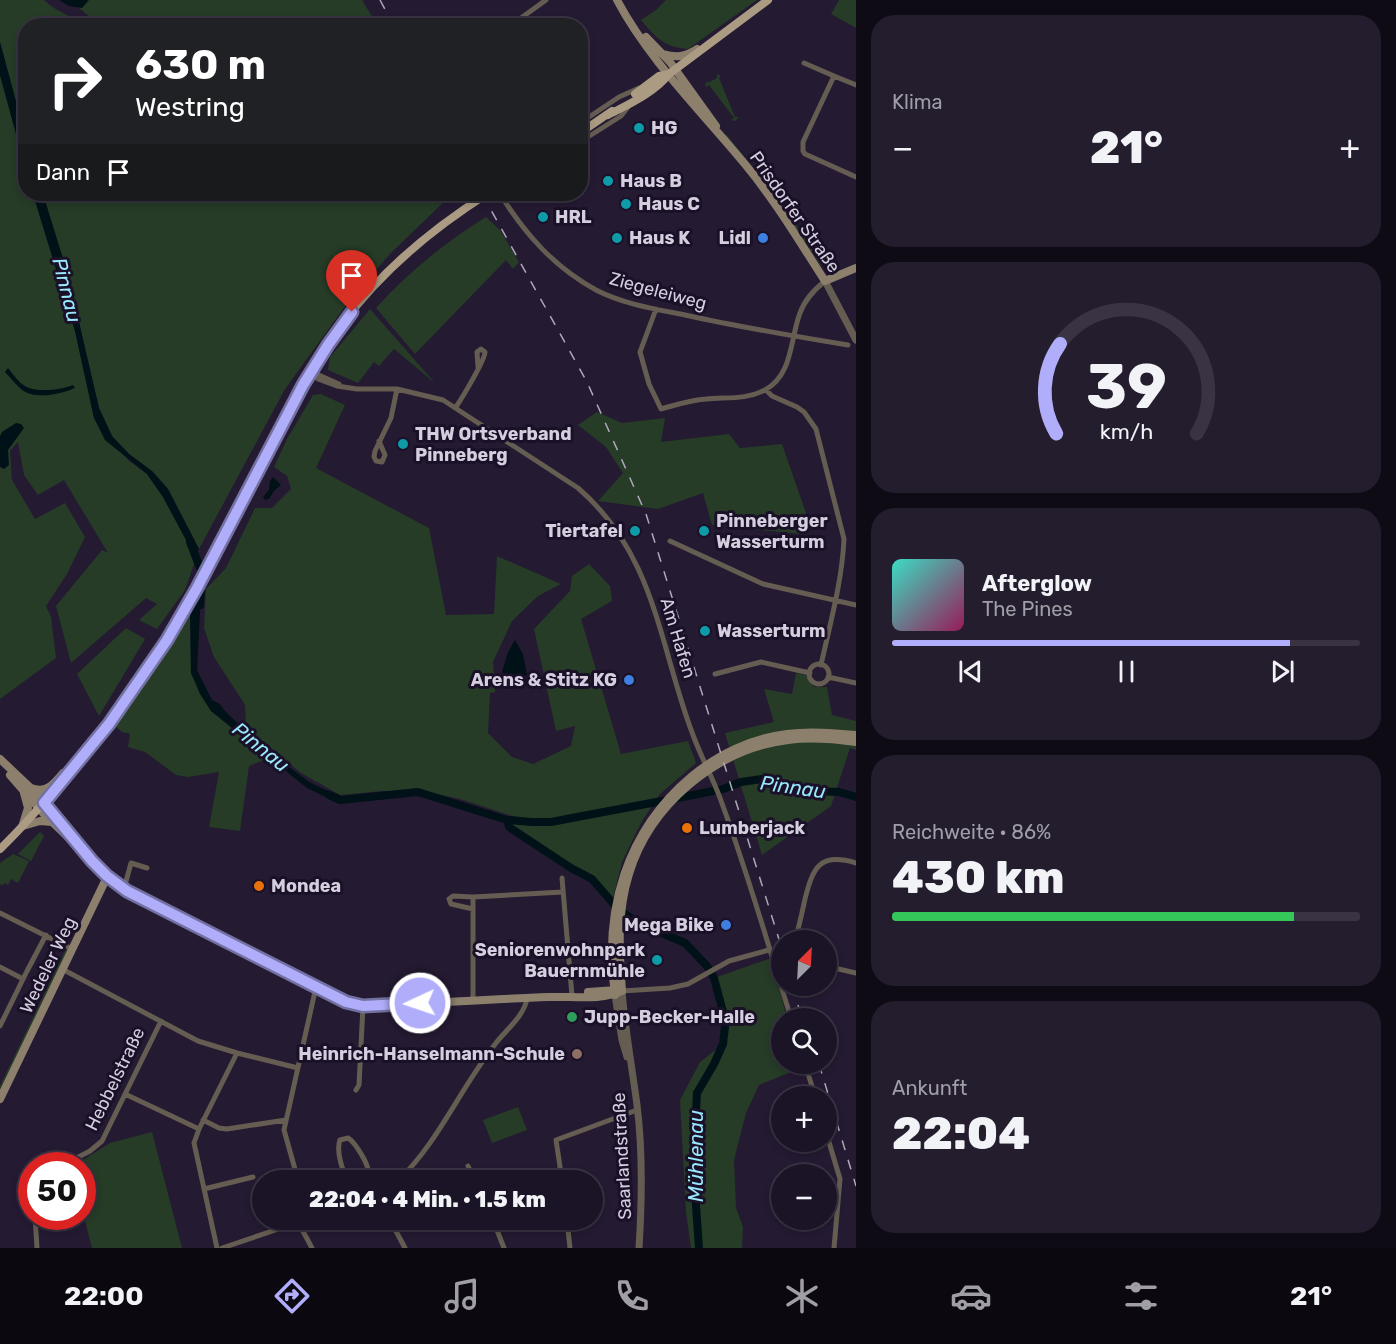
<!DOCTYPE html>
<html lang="de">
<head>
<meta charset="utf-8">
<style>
	:root { --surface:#1b1426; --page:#241d2e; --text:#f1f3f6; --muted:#a09ea7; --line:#393343; --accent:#b0aefa }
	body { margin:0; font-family:Rubik,sans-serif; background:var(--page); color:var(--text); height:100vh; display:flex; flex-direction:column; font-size:22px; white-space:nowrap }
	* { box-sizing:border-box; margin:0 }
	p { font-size:20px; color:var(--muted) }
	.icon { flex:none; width:33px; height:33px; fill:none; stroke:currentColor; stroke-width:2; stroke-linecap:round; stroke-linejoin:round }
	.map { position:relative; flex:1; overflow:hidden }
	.panel { display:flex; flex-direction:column; gap:15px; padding:15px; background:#0f0b15; width:540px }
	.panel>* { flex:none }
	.guide { position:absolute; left:18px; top:18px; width:570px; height:183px; border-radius:24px; box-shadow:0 3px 9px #0003,0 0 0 2px var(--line); background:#202124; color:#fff; overflow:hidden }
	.needle { width:39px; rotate:24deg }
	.buttons { position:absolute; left:771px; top:930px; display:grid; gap:12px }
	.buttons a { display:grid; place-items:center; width:66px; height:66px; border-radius:50%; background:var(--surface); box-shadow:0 3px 9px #0003,0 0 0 2px var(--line); font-size:30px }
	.speed { position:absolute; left:18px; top:1152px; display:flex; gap:12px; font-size:30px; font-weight:700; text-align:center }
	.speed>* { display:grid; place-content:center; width:78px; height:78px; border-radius:50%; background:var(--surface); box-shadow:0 3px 9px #0003,0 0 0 2px var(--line); line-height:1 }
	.speed .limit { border:9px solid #d22; background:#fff; color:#111 }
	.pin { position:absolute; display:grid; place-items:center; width:51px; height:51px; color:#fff; margin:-62px -26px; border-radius:50% 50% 50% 0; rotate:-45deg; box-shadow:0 0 6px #0007 }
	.pin .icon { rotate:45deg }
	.me { position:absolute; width:66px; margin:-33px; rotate:267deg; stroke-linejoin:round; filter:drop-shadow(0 0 4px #0008) }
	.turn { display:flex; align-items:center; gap:21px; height:126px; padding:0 18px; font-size:27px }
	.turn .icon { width:78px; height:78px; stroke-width:2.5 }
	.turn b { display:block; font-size:42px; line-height:51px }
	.then { display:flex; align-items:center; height:57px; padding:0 18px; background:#0003; gap:12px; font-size:22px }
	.big { font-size:45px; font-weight:800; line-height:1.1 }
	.panel .card { flex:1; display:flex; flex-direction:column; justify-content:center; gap:9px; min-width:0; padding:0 21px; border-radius:24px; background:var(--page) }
	.panel .dial { align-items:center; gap:0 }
	.dial svg { height:156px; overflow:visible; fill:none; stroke:var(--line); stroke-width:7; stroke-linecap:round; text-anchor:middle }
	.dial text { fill:var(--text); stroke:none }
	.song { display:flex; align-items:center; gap:18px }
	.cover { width:72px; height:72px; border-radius:9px; background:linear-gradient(135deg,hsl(170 70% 55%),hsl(330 70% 35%)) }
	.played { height:6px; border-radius:3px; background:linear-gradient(90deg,var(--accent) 85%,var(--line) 85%) }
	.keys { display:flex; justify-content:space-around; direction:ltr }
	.heat { display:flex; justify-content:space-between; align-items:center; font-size:33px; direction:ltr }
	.charge { height:9px; border-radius:4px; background:linear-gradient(90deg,#34c759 86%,var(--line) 0) }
	.trip { position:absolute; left:252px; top:1170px; width:351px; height:60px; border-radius:30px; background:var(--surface); box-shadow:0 3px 9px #0003,0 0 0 2px var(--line); font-weight:800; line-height:60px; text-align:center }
	.tab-bar { display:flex; height:96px; justify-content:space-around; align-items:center; background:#0b080f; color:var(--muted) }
	.tab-bar .icon { width:42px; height:42px }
	.tab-bar .on { color:var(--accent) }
	.tab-bar b { font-size:27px; color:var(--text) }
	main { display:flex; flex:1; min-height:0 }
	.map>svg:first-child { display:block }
	.green { fill:#263c27 }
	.water { fill:#001217 }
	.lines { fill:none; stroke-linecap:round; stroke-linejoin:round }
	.river { stroke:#001217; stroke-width:8 }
	.minor { stroke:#655d51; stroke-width:5 }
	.tertiary { stroke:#655d51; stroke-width:7 }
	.secondary { stroke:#8c806d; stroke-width:8 }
	.primary { stroke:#ab9b82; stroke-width:8 }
	.rail { stroke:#afa8bb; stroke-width:1.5; stroke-dasharray:10 10; stroke-linecap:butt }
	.route-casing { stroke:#7271a2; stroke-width:15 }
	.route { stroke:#b0aefa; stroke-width:10 }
	.culture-dot { fill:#0f9aa8; stroke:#1a1128; stroke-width:2 }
	.shop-dot { fill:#3f7fe0; stroke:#1a1128; stroke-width:2 }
	.food-dot { fill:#e8710a; stroke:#1a1128; stroke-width:2 }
	.leisure-dot { fill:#2e9e5b; stroke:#1a1128; stroke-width:2 }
	.education-dot { fill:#8d6e63; stroke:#1a1128; stroke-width:2 }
	.labels { text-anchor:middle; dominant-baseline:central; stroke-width:6; stroke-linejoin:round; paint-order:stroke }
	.poi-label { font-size:18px; font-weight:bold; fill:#d4cedf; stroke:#1a1128; text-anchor:start }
	.street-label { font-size:18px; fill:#d4cedf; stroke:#1a1128 }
	.water-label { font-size:20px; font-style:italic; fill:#99e8fd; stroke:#1a1128 }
</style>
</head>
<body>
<main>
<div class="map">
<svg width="856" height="1248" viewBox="0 0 856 1248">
	<rect width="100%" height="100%" fill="#241a32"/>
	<path class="green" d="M0,0h44c15,14 34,20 54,25l-72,1 -1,109 -25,-93z
		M69,0h293l15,25h-277z
		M666,0h91l-69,49c-24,-2 -32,-11 -47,-29l15,-10z
		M839,0h17v28l-25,-14z
		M717,74l4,2 -2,2 16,39h3l-2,4 -5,-1 3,-2 -25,-33 -3,2 -1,-2 2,-4 1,2 9,-5z
		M0,75l25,92 1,27h7l42,137 19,87 34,42 19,14 16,23 30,56 1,11 -9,26 -28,39 -18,-9 18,-16 -11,-6 -75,65 -15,-57 46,-56 6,3 -44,-73 -26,15 -14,-20 -6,-33 -8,9 2,29 23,39 30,-16 20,34 -18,37 -21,32 5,11 5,41 -56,41z
		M726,134l62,78 34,53 -1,1 -46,-67 -50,-64z
		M43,194h409l-62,60 -41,47 -64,88 -86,160 -31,-60 -16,-18 -23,-17 -17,-18 -13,-28 -31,-133z
		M486,217l14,13 19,32 -6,7 -7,-9 -91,94 -39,-46c32,-36 70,-66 110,-91z
		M370,309l65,74 -41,-34 -15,17 -5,-4 -16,21 -30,-13 2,-13z
		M321,394l24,11 -29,63 113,60 17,87 48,-1 3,-58 64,28 -23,12 -26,25 -19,41 2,30 -5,1 -2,40 24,24 21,7 38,-18 4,-20 -19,5 -22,-102 36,-38 2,-15 17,-12 21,22 2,15 -31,18 40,135 67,-13 8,22 -36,31 -18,27 -20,41 -10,40 -20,-23 -21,-11 -62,-41 -2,-7 25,2 14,-1 -34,-5 -52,-17 -36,-8h-42l-42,4 -39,-22 -55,-46 -1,-22 -31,-48 -10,-29 2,-39 20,-21 29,-60h17l19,-19 -4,-13 -13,-9 13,-28 26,-44z
		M597,412l25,11 43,-5 -4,24 68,-8 11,14 42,-4 24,69 -5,21 -89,-9 -9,-32 -45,16 -60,-8 25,-28 -17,-26 -28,-22z
		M190,612l1,61 20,38 57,47 -19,8 -9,65 -31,-4 10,-55 -31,5 -12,-2 -31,-23 -17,-5 2,-13 -8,-2 -7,-6 53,-75z
		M126,628l19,11 -46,77 -22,-42z
		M796,673l10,2 8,12h13l5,28 24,6v29l-6,-2 -19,58 -69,49 -37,-122 49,-11 -10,-33 28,5z
		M40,832l4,4 -13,25 -13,-7z
		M13,854l16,7 -11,22 -7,-4 -3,6 -4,-2 -1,3 -3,-2v-21z
		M66,949l2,2 -68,141v-6z
		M771,958l16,60h-5v46h18l1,4 -42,17 -13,28 -12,47 2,48 7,19 -1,21h-51l-5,-36 -6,-112 20,-38 23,-18 -1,-29 -8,-37z
		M518,1107l9,23 -35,13 -9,-23z
		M152,1132l30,116h-90l-9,-35 -1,-47 -7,-1 35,-22z"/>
	<path class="water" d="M59,0h30l-7,8 -13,-2z
		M0,42l25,93v32l-25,-92z
		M33,194h10l25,81 31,133 13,28 17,18 23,17 16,18 31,60 -6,4 -30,-56 -16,-23 -42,-34 -11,-22 -19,-87z
		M8,368c5,6 11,15 17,18 11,7 36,4 48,-1l2,3c-14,6 -39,12 -53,2 -6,-5 -12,-13 -17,-18z
		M16,423l5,1 3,4 -16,22 1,15 -5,4 -4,-2v-31l2,-4z
		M273,477l8,8 -7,6 -5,8 -4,1 -2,-3 6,-7 1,-9z
		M201,594l-4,76 15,30 8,4c4,11 77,71 90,78 9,6 20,9 30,13l-2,8 -31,-15 -96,-77 -11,-17 -9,-21 -1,-61z
		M515,640l8,14 4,21 -11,7 -14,-10 6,-20z"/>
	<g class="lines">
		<path class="river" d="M190,542l12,31 -2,32
			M329,795l11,5 78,-8 89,28 25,2h19l26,-5 101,-19 45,-9 18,-7 21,-3 54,12 23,1 17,5
			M507,820l2,7 62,41 21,11 26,30 20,14 47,20 22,23 7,12 9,34 2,15 -2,17 -9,20 -17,29 -4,70 6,85"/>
		<path class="minor" d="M510,26l36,-26
			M804,63l30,13 -31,66v9l2,3 51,23
			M834,76l22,9
			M580,123l39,-26 20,-9
			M580,142l41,-26 8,-10
			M500,194c25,40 54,73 96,96 27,14 59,19 89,25 54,12 108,21 163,30
			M656,309l-16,43 9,32 12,25c15,-4 29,-9 45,-10 20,-2 40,1 59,-9 28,-15 25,-51 35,-77 5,-14 14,-23 25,-32
			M310,371l8,8 19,7 20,3h40l46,11 135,88c78,67 81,158 115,247 8,22 19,41 27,63 27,72 48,147 71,220
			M312,372l27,12
			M766,390l6,6 25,11 7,5 12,17 28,110c-2,43 -14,85 -23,126
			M456,407c6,-9 29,-47 29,-55l-4,-3 -4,3 1,15
			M379,441l6,14 -3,7 -6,-1 -2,-4 1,-6 16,-33 6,-29
			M670,541l93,43 93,21
			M809 674a10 10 0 1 1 20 0a10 10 0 1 1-20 0Z
			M715,674l46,-12 49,11
			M828,677l28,6
			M562,878l10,118
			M125,885l6,-22 16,5
			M473,897l-20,-1 -4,3 2,5 22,5
			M0,913l72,36
			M795,940c4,-13 7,-27 10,-41 8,-32 15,-47 51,-36
			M826,966l30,7
			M0,967l23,12
			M62,969l136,72 39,12 61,15
			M27,971l19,-36
			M622,991l48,-3 18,-4 41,-23 40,-11
			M473,1001v-104l90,-5
			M0,1026l26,-53
			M805,1064l10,32
			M356,1090l3,-5 4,-79
			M125,1094l74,35
			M203,1120l16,8 8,1 59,-9
			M826,1132l14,47 -6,69
			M61,1166l29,-15 12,-10 59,-120
			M468,1166l7,14
			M298,1180l-14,-50 32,-143
			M349,1180c-7,-7 -13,-30 -9,-40l8,-2c6,3 21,26 20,34 0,3 -2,6 -4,8
			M399,1180c40,-39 62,-93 97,-137 10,-13 29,-28 31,-45
			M562,1180l-6,-40 81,-30
			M204,1189l49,-12
			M35,1216l2,32
			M390,1220l15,28
			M493,1220l11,28
			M567,1220l3,28
			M298,1222l14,26
			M217,1248l-23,-105 5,-14 38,-76
			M222,1248l83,-28"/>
		<path class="tertiary" d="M825,281l31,59
			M622,991c3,38 10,76 15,114 6,47 5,96 2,143
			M615,995l7,45 5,17"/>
		<path class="secondary" d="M617,0c31,59 85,112 127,163 31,37 55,78 81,118l31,-13
			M646,37l24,25 46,64
			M663,54c13,4 22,3 34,-5
			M0,759l38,36 42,52 38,38 228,117 17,4c62,-2 124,-7 186,-9 23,-1 52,4 73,-6
			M10,775l34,39 25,24
			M31,788c15,6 23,-4 32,-15
			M23,824l5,-16 -4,-15
			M23,826l17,-5 12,1
			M622,991c-3,-40 -5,-79 7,-117 21,-69 87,-125 159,-134 22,-3 46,-1 68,2
			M588,992l29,-2
			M615,995c-12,-84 11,-164 77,-219 27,-22 61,-38 95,-42 23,-3 46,-1 69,1
			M0,1099l107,-222"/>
		<path class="primary" d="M635,94l24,-18 10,-2
			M608,115c21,-11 46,-22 61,-41l99,-74
			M580,133l32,-22
			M0,849c25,-24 48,-51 70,-78 8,-10 18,-20 27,-30 37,-48 70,-99 100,-152 49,-88 85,-184 146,-266 39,-53 89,-94 144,-129"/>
		<path class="rail" d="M380,0l14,26
			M482,194l105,188 59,132 136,435
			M792,986l10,32
			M819,1064l37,122"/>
	</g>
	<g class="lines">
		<g class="route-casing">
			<path id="route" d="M352,312l-24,33 -25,40 -106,203 -30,52 -58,84 -65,79 48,58 15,15 20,15 219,111 17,4 57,-3"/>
		</g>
		<use href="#route" class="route"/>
	</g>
	<g class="culture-dot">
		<circle cx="639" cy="128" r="6"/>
		<circle cx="608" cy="181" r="6"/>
		<circle cx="626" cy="204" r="6"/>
		<circle cx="543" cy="217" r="6"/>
		<circle cx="617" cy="238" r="6"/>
		<circle cx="403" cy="444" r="6"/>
		<circle cx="635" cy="531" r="6"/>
		<circle cx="704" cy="531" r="6"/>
		<circle cx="705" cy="631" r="6"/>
		<circle cx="657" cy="960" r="6"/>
	</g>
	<g class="shop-dot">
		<circle cx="763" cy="238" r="6"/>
		<circle cx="629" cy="680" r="6"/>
		<circle cx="726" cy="925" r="6"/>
	</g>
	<g class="food-dot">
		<circle cx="687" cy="828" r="6"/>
		<circle cx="259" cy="886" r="6"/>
	</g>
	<circle class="leisure-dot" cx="572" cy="1017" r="6"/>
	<circle class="education-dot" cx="577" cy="1054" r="6"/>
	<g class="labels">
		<g class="poi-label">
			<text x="651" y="128">HG</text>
			<text x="620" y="181">Haus B</text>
			<text x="638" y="204">Haus C</text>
			<text x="555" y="217">HRL</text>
			<text x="629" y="238">Haus K</text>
			<text x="751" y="238" text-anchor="end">Lidl</text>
			<text x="415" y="434">THW Ortsverband<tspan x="415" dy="21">Pinneberg</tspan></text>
			<text x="716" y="521">Pinneberger<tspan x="716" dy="21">Wasserturm</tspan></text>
			<text x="623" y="531" text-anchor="end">Tiertafel</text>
			<text x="717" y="631">Wasserturm</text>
			<text x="617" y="680" text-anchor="end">Arens &amp; Stitz KG</text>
			<text x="699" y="828">Lumberjack</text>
			<text x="271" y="886">Mondea</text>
			<text x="714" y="925" text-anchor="end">Mega Bike</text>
			<text x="645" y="950" text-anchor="end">Seniorenwohnpark<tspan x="645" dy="21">Bauernmühle</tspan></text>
			<text x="584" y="1017">Jupp-Becker-Halle</text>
			<text x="565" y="1054" text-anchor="end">Heinrich-Hanselmann-Schule</text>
		</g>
		<g class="street-label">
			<text transform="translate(795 212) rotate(55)">Prisdorfer Straße</text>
			<text transform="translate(658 291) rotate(15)">Ziegeleiweg</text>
			<text transform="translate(678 638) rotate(73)">Am Hafen</text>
			<text transform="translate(48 965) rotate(-64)">Wedeler Weg</text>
			<text transform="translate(115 1079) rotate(-64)">Hebbelstraße</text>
			<text transform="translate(622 1156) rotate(-93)">Saarlandstraße</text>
		</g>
		<g class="water-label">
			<text transform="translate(67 290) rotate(76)">Pinnau</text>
			<text transform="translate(261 747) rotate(39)">Pinnau</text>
			<text transform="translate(793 787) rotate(8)">Pinnau</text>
			<text transform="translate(696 1156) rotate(-90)">Mühlenau</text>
		</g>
	</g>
</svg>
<div class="buttons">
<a><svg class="needle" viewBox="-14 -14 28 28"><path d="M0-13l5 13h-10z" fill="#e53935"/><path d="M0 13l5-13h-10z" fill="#a09ea7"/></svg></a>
<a><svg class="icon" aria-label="search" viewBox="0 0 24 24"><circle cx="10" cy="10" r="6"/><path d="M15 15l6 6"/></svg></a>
<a>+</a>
<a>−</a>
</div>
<div class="speed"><div class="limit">50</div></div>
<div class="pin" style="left:352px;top:312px;background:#d93025"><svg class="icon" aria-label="arrive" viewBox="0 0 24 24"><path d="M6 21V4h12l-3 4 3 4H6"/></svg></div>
<svg class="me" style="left:420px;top:1003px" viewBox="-20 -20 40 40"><circle r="17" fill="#b0aefa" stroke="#fff" stroke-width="3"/><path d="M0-11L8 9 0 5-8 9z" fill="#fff"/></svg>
<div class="trip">22:04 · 4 Min. · 1.5 km</div>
<div class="guide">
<div class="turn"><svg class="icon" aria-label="right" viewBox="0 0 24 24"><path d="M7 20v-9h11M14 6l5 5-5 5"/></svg><div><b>630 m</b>Westring</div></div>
<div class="then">Dann<svg class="icon" aria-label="arrive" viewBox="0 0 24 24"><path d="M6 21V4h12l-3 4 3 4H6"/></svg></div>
</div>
</div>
<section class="panel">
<div class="card"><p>Klima</p>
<div class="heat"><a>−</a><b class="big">21°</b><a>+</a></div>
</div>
<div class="card dial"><svg viewBox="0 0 100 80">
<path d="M14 69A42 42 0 1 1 86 69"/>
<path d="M14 69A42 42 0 0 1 16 23" stroke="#b0aefa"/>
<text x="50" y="56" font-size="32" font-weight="700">39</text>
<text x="50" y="72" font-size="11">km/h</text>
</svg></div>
<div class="card">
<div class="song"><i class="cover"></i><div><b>Afterglow</b><p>The Pines</p></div></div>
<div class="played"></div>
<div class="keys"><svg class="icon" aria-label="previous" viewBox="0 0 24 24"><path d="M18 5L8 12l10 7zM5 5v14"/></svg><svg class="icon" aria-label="pause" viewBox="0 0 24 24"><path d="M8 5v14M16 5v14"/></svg><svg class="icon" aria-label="next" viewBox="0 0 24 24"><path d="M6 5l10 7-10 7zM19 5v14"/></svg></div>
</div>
<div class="card"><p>Reichweite · 86%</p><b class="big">430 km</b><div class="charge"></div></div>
<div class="card"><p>Ankunft</p><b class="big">22:04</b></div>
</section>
</main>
<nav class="tab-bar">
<b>22:00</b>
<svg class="icon on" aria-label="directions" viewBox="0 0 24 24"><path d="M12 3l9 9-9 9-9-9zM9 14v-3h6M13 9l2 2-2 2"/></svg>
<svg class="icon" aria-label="music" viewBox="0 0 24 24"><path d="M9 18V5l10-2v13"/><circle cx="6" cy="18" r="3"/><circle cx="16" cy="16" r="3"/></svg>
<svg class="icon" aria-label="phone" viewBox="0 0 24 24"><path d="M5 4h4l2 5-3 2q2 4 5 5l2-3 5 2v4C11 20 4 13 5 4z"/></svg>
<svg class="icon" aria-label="climate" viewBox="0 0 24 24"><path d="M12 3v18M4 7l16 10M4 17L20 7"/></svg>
<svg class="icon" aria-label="car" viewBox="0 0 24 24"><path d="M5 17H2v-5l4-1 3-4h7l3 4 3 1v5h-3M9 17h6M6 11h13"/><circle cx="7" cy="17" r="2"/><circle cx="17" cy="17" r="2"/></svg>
<svg class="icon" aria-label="filters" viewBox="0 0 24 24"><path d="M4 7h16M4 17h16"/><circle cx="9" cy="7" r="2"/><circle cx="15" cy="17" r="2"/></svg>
<b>21°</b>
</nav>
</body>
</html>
